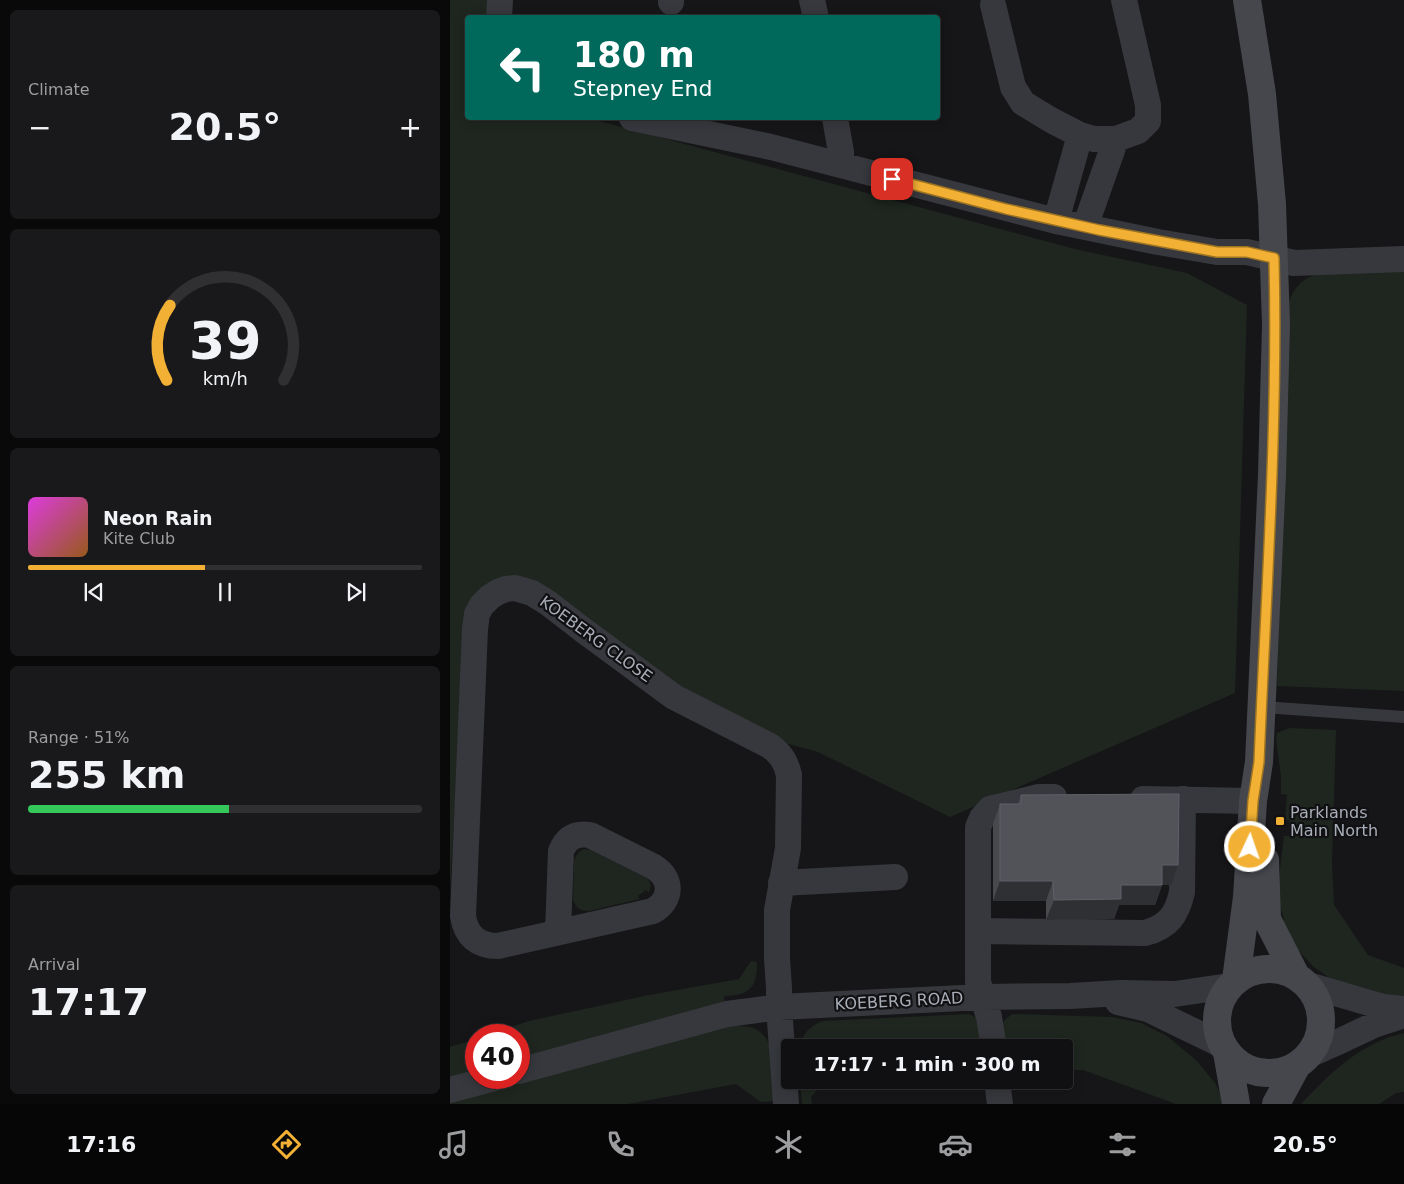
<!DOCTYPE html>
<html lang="en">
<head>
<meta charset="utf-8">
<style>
	:root { --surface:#101012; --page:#19191b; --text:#f1f3f6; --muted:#9c9d9f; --line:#303032; --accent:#f2b134 }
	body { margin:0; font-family:"DejaVu Sans",sans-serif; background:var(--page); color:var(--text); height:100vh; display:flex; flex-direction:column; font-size:19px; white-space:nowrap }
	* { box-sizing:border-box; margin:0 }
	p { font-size:16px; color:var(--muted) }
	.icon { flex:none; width:28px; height:28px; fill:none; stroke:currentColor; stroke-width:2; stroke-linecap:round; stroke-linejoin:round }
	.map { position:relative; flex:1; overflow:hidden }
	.side { display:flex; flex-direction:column; gap:10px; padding:10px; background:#09090a; width:450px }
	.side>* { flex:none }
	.hud { position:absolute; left:15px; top:15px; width:475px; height:105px; border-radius:5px; box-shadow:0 2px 12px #0003,0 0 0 1px var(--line); background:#00695c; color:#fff; overflow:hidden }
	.speed { position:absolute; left:15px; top:1024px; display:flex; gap:10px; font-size:25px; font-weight:700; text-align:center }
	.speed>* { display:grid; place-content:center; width:65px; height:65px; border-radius:50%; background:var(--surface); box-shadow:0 2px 12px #0003,0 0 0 1px var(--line); line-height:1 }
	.speed .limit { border:8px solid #d22; background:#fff; color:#111 }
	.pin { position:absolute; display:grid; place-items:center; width:42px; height:42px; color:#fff; margin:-21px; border-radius:10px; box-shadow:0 2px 8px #0006 }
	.me { position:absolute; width:55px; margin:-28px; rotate:3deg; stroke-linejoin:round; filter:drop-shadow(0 0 4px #0008) }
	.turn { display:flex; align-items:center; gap:18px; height:105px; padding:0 25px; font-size:22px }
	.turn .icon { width:65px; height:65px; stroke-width:2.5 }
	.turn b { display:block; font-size:35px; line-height:42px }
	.big { font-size:38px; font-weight:800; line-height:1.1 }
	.side .tile { flex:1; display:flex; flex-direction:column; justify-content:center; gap:8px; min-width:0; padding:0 18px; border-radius:8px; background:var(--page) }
	.side .dial { align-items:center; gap:0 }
	.dial svg { height:130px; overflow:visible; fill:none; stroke:var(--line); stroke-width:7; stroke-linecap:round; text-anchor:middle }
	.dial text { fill:var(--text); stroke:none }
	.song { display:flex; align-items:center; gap:15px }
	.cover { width:60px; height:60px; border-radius:8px; background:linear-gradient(135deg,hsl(300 70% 55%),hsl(30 70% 35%)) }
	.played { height:5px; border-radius:2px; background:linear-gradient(90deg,var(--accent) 45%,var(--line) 45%) }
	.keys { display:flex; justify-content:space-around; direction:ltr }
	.heat { display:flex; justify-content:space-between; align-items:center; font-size:28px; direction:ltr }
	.charge { height:8px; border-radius:4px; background:linear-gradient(90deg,#34c759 51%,var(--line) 0) }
	.trip { position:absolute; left:331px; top:1039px; width:292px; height:50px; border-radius:5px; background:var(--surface); box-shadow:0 2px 12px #0003,0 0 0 1px var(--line); font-weight:800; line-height:50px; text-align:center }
	.dock { display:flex; height:80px; justify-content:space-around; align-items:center; background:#060607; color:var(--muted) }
	.dock .icon { width:35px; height:35px }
	.dock .active { color:var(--accent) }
	.dock b { font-size:22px; color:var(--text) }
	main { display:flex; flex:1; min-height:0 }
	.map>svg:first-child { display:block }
	.green { fill:#1e261f }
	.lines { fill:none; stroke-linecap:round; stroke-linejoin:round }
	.lane { stroke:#37383d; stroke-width:12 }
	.street { stroke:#37383d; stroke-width:26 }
	.secondary { stroke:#45474d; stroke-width:28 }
	.wall { fill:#47494d }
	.shaded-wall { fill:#2f3033 }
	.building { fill:#525359; stroke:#5f6168 }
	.route-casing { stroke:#9d7322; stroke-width:12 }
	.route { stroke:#f2b134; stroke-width:9 }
	.poi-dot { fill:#f2b134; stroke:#111113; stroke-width:2 }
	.labels { text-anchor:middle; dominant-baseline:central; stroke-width:4.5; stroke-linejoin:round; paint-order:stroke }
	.street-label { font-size:16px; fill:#a8adb8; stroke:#111113 }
	.poi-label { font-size:16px; fill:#a8adb8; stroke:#111113; text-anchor:start }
</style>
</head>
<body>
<main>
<section class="side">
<div class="tile"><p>Climate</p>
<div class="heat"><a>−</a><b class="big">20.5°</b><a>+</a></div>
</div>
<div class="tile dial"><svg viewBox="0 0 100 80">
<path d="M14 69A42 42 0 1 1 86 69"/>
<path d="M14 69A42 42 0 0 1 16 23" stroke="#f2b134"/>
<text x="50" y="56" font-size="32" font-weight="700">39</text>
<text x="50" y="72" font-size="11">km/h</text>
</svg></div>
<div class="tile">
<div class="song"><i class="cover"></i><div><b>Neon Rain</b><p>Kite Club</p></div></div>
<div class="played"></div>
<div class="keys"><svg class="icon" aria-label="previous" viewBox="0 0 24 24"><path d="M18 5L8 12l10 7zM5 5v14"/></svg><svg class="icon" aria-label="pause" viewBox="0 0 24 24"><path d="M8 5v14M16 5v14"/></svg><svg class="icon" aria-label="next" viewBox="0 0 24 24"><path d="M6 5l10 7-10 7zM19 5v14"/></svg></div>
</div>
<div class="tile"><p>Range · 51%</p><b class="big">255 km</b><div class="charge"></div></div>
<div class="tile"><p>Arrival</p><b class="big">17:17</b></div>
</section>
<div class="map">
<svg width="954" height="1104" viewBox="0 0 954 1104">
	<rect width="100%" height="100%" fill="#161618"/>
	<path class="green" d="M0,0h41l-1,17 -22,1v100h120l487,131 112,24 60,32 -12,388 -285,124 -132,-65 -33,-9 -115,-57 -137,-104 -66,36 -17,269z
		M954,269v422l-127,-5 12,-384c4,-13 12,-22 25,-27z
		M839,728l47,2 -4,134 2,41 34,50 36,13v31l-63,-13 -27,-19 -25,-26 -8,-19 3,-2 -5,-19 -1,-15 6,-50h5v-16h-4l2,-25 -6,-1v-18l-5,-36 1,-7z
		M134,849l6,1 58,29 3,6 -2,8 -3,-3 -8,6 2,3 -51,12c-9,0 -13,-3 -16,-11l1,-39c2,-6 4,-9 10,-12z
		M301,961l6,1c0,26 -7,33 -33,34l3,30c23,0 32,-2 44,21l4,54 -14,1 -25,-18 -108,20h-178v-57l26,-8v39h43v-43h-32l42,-14 120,-26 90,-16z
		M519,1014l7,4 7,30h-184c3,-14 10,-21 23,-27z
		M563,1014l99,3 29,6 26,13 30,25 18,22 4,8 4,13h-47l-93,-34h-18v-22l-64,-1c0,-14 -4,-25 12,-33z
		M954,1033v59l-8,1 -17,11h-78c29,-31 61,-62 103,-71z
		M350,1080h26l-15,17 1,7h-10z"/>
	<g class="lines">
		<path class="lane" d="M812,707l142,10"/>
		<path class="street" d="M362,0l4,18
			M221,2v-2
			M543,5l20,82 10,16 28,17 29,15 14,4h22l22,-8 10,-10v-16l-24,-105
			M49,18l1,-18
			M182,118l139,29 285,74 102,21 59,10h30l47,11 110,-4
			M385,118l6,34v13
			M606,221l24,-86
			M635,227l31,-88
			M693,799l110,2
			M331,883l114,-6
			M528,931l167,2c23,-6 32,-18 37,-41l1,-93
			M108,932l3,-81c6,-14 15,-18 29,-16l64,32c19,12 18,33 -1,44l-155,35c-20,0 -32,-10 -35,-30l12,-287 2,-15 5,-9 8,-8 8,-5 8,-3 9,-1 17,5 16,10 35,27 91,67 96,49c11,8 16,16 19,29l-1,73 -11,62v49l2,29v19l7,97
			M858,985l75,22 21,2
			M668,1002l30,7 74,36
			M544,1048l-5,-31 -11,-35v-155l4,-9 8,-9 49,-12h15
			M859,1055l29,-13 36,-17 30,-10
			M69,1071l208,-57 52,-7 204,-10 87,-1 51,-3 54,1 54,-8
			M547,1080l3,24
			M0,1090l45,-12"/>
		<path class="secondary" d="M815,860l2,59 28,55
			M767 1021a52 52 0 1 1 104 0a52 52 0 1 1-104 0Z
			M786,980l11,-83 6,-96 6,-39 13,-287 4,-150 -4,-121 -10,-110 -15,-94
			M777,1052l9,52
			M826,1104l21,-39"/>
	</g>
	<path class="wall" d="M571,795l150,90h-9l-7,20h-36l-5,14 -68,1v-19h-53v-77l7,-20h18z"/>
	<path class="shaded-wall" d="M712,865h16l-7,20h-9l-7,20h-36l-5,14 -68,1 8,-20 67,-15z
		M550,881h53l-7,20h-53z"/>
	<path class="building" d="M729,794l-1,71h-16v20h-41v14l-67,1 -1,-19h-53v-77h21v-9z"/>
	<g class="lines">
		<g class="route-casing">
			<path id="route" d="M442,179l114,30 93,21 118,22h30l27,6c4,168 -8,336 -15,504l-6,39 -3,46"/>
		</g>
		<use href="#route" class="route"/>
	</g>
	<rect class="poi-dot" x="825" y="816" width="10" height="10" rx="2.5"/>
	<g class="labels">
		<g class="street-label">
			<text transform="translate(146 639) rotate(36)">KOEBERG CLOSE</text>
			<text transform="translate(449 1001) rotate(-3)">KOEBERG ROAD</text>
		</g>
		<g class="poi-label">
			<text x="840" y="812">Parklands<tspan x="840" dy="18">Main North</tspan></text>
		</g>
	</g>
</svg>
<div class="speed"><div class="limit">40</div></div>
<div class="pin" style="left:442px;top:179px;background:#d93025"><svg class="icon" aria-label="arrive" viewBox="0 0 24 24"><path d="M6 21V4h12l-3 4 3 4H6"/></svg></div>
<svg class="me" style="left:800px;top:847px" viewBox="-20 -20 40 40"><circle r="17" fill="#f2b134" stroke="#fff" stroke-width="3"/><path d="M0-11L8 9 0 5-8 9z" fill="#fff"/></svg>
<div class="trip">17:17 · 1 min · 300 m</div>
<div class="hud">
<div class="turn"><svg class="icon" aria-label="left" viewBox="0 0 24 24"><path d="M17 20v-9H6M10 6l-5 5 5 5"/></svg><div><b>180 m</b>Stepney End</div></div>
</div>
</div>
</main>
<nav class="dock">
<b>17:16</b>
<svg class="icon active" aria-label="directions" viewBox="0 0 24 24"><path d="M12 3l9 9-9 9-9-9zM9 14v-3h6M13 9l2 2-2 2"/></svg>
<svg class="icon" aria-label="music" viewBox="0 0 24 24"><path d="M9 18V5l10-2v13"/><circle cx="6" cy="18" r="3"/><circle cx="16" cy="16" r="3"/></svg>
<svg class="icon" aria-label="phone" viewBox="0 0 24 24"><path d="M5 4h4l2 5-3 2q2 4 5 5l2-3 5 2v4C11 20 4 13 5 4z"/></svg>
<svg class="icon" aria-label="climate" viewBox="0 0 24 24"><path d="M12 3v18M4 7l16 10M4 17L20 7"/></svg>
<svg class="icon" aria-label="car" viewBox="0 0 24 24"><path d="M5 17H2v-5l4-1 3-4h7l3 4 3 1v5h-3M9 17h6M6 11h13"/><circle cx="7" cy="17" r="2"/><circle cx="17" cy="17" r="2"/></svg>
<svg class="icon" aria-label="filters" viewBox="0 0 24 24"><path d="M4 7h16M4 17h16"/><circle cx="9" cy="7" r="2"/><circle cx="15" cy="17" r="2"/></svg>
<b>20.5°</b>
</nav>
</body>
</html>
